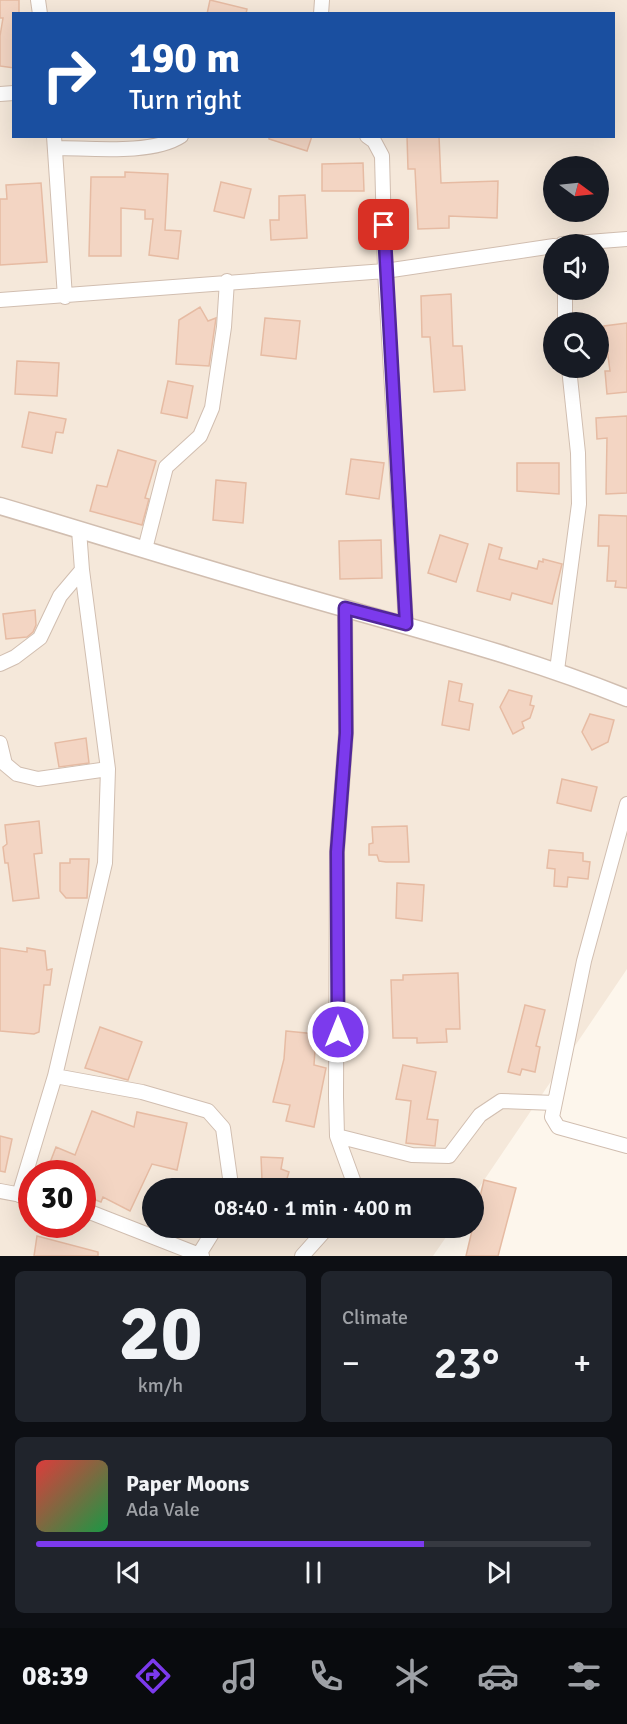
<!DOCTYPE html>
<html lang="en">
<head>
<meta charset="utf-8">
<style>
	:root { --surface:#171b24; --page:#20242c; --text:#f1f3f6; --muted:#9ea1a6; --line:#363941; --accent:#7c3aed }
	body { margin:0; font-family:Signika,sans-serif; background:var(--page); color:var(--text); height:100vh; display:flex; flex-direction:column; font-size:22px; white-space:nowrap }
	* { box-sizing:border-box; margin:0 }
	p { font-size:20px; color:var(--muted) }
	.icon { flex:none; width:33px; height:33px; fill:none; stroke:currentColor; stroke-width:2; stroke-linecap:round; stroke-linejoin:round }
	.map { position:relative; height:1256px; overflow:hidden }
	.panel { display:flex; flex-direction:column; gap:15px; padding:15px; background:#0d0f14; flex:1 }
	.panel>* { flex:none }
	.hud { position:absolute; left:12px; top:12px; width:603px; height:126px; border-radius:0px; box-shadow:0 6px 24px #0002; background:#1a4fa0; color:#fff; overflow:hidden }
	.needle { width:39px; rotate:105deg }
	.controls { position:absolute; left:543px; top:156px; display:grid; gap:12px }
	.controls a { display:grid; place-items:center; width:66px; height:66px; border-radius:50%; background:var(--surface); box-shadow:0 6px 24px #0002; font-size:30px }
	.speed { position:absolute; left:18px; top:1160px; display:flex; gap:12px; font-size:30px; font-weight:700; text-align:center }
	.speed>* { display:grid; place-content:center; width:78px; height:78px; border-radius:50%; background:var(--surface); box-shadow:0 6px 24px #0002; line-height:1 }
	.speed .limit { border:9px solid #d22; background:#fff; color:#111 }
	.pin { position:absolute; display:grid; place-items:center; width:51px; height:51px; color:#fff; margin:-26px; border-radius:12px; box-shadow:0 3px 9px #0006 }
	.me { position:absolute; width:66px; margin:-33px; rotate:0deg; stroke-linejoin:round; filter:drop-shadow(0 0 4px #0008) }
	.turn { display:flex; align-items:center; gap:21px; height:126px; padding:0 18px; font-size:27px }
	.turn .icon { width:78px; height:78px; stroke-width:2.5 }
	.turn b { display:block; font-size:42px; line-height:51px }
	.big { font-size:45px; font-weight:600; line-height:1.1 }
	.panel .card { flex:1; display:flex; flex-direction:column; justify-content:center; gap:9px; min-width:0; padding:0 21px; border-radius:9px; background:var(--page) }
	.panel .dial { align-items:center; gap:0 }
	.dial b { font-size:78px; line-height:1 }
	.song { display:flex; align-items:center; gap:18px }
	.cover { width:72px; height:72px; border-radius:9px; background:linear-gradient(135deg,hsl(0 70% 55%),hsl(140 70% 35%)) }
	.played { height:6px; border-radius:3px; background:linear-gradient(90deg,var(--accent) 70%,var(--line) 70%) }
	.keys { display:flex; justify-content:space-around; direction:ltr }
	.heat { display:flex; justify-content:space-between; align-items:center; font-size:33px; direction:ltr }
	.panel .tiles { flex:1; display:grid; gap:15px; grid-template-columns:1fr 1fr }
	.card:last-child { grid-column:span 2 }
	.trip { position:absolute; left:142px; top:1178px; width:342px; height:60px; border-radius:30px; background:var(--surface); box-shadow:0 6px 24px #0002; font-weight:600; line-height:60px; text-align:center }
	.tab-bar { display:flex; height:96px; justify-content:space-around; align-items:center; background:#090b0e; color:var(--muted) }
	.tab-bar .icon { width:42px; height:42px }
	.tab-bar .current { color:var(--accent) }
	.tab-bar b { font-size:27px; color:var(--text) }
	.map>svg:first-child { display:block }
	.residential { fill:#f5e8da; fill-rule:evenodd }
	.building { fill:#f3d5c3; stroke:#e6bba3; stroke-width:1.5 }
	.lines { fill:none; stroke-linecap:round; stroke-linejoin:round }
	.minor-casing { stroke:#d1beb0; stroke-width:16 }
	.tertiary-casing { stroke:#d1beb0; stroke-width:19 }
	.minor { stroke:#fff; stroke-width:14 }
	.tertiary { stroke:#fff; stroke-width:16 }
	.route-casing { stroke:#51269a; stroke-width:15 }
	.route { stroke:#7c3aed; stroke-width:10 }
</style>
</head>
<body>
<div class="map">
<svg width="627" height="1256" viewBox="0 0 627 1256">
	<rect width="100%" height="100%" fill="#fdf6ec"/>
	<path class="residential" d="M0,0h627v969l-153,226v-7h-321v39h300l-20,29h-433zM14,14h600v122h-600zM554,166h44v46h-44zM554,244h44v46h-44zM554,322h44v46h-44zM32,1173h50v51h-50z"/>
	<path class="building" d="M0,0h19v13h-5v55l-14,-2v-30l3,-18h-3z
		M210,0l37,9 -1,5h-39z
		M269,136h43l-5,15 -38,-12z
		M407,136h32l2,47 57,-2 -1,37 -48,-2v12l-31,1 -3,-60h-7z
		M363,163l1,28h-42v-27z
		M125,172l43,2 -3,56 16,1 -3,28 -29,-4 4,-36h-8v-9l-24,-2v48h-32l2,-79h34z
		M221,182l30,7 -7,29 -30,-7z
		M41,183l6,79 -47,3v-66h7l-1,-14z
		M305,195l2,43 -36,2 -1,-20h9v-24z
		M451,294l2,52h9l3,44 -31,2 -4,-55h-8l-1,-41z
		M200,307l8,14 8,-3 -7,48 -33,-2 3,-44z
		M265,318l35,3 -4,38 -35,-4z
		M627,323v69l-20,2 -2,-23h5l-6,-45z
		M17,361l42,2 -2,33 -42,-2z
		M168,381l25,5 -6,32 -26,-5z
		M29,412l37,7 -3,14 -7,-1 -4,21 -30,-6z
		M627,416v77l-21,1 1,-56 -10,1 -1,-21z
		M118,450l38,11 -11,37 4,1 -7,26 -52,-14 7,-26 10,2z
		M351,459l33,4 -5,36 -33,-5z
		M517,463h42v31l-42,-3z
		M216,480l30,3 -3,40 -30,-3z
		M599,515l28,1v72l-12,-1 1,-6h-9l2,-35h-11z
		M440,535l28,9 -12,38 -28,-9z
		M381,540l1,38 -42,1 -1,-38z
		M489,544l13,4 -3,11 38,10 2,-8 4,1v-3l19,5 -10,40 -40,-11 -2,7 -33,-9z
		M35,610l1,15 -3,7 -6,5 -21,2 -3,-25z
		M449,681l13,3 -3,17 14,3 -4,26 -27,-5z
		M509,690l23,6 -2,9 4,1 -4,12 -8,4 2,6 -11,6 -13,-27z
		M590,714l24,6 -6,22 -16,8 -10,-18z
		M86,738l3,25 -30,4 -4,-24z
		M562,779l35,8 -6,24 -34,-8z
		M39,821l3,32 -8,1 5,44 -26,3 -5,-38h-3l-2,-16 4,-3 -2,-19z
		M407,826l2,36h-23l-7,-1 -2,-6h-8v-11l4,-1 -1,-16z
		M549,850l34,3v8l7,1 -2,17 -20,-2 -1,10 -13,-1 1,-17 -8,-1z
		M70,859h19l-2,39h-21l-6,-7v-28h10z
		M397,883l27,2 -2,36 -26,-3z
		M0,948l27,4v-4l18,3 2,19 5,-1 -2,16h-6l-5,47 -5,2 -34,-3z
		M458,973l2,56h-14l1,13 -30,1v-5h-24l-2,-58h12v-5z
		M525,1005l20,5 -9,36 4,1 -5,25 -13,-3 -2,6 -12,-3z
		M100,1027l42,15 -14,38 -43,-12z
		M286,1031l30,3 -2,31 12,3 -12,59 -28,-6 4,-16 -17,-3 11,-43z
		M403,1065l33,7 -9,47 11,1 -3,26 -29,-3 5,-42 -15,-2z
		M92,1111l42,16 3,-15 50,11 -10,47 -25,-6 -22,47 -27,-14 -2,5 -19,-7v-22h-36l10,-26 19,8z
		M0,1136l12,3 -7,33 -5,-1z
		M261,1157l22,1 -2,11 8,3 -4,13 -19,2 1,-6 -5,-1z
		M484,1180l32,8 -18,68h-32z
		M37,1236l61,16v4h-64z"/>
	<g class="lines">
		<g class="minor-casing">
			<path id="minor" d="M38,0l2,14
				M321,14l1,-14
				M0,94l14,-1
				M54,136l11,161
				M367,136l7,5 8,15 3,115 21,353
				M56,148c34,0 96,7 125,-12
				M562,244l65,-5
				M565,290v32
				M0,300l385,-29 169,-25
				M145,549l21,-82 34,-31 12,-28 12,-81 3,-46
				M345,608l1,125 -9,118 -1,246 1,39 16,44 -1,8
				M0,664l15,-7 25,-19 20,-42 22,-26
				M557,670l22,-166 -1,-51 -9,-85
				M0,743l5,21 12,10 21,5 70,-10
				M627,804l-43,157 -32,156 6,10 69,19
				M55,1076l87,16 66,19 15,17 7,50 -2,10
				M337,1136l75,19 37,1 31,-41 21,-14 54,2
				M0,1191l32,6
				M19,1195l36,-119 50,-213 3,-94 -26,-199 -3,-40
				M82,1209l120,47
				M198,1256l18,-29
				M302,1256l26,-29"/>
		</g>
		<g class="tertiary-casing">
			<path id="tertiary" d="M0,506c95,28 189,58 284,85 116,34 231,62 343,107"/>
		</g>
		<use href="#minor" class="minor"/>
		<use href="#tertiary" class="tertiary"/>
	</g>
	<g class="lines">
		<g class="route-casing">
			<path id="route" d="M338,1032l-1,-180 9,-119 -1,-125 61,16 -22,-399"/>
		</g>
		<use href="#route" class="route"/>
	</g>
</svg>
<div class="controls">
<a><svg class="needle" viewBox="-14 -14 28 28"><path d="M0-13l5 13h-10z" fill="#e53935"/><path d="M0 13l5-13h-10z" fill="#9ea1a6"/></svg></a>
<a><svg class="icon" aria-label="sound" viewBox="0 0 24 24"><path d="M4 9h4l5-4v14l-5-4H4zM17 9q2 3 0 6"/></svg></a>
<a><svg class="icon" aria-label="search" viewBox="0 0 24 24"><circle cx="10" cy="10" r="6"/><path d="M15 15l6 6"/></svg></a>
</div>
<div class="speed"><div class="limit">30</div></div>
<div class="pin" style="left:384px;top:225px;background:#d93025"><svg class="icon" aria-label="arrive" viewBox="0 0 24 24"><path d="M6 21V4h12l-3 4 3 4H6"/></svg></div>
<svg class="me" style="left:338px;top:1032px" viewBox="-20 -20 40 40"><circle r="17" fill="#7c3aed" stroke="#fff" stroke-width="3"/><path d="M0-11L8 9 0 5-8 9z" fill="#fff"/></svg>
<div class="trip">08:40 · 1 min · 400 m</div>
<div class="hud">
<div class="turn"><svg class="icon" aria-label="right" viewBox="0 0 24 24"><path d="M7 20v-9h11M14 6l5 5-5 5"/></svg><div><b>190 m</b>Turn right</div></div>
</div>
</div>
<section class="panel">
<div class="tiles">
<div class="card dial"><b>20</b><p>km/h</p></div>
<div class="card"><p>Climate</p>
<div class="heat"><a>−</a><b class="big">23°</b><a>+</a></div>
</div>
<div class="card">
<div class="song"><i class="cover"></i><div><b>Paper Moons</b><p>Ada Vale</p></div></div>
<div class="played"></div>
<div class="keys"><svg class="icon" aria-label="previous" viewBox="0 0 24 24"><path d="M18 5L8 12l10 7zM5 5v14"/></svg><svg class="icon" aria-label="pause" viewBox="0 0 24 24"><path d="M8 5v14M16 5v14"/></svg><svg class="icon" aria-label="next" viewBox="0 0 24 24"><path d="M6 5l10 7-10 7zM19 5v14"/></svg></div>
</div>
</div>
</section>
<nav class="tab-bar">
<b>08:39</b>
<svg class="icon current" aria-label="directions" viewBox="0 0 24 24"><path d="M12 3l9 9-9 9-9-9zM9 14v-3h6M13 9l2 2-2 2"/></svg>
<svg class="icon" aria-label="music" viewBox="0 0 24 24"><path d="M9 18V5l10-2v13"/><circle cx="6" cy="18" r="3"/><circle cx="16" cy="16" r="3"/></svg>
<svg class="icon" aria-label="phone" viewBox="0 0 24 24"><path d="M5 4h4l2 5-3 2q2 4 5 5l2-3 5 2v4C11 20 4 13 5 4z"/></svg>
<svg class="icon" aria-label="climate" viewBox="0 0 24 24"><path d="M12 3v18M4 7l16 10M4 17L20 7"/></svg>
<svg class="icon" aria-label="car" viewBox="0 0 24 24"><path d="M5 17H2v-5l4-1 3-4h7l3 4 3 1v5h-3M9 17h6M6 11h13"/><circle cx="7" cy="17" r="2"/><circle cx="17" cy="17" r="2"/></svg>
<svg class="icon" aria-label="filters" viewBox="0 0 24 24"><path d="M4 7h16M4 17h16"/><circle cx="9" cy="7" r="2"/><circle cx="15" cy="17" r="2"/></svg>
</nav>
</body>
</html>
